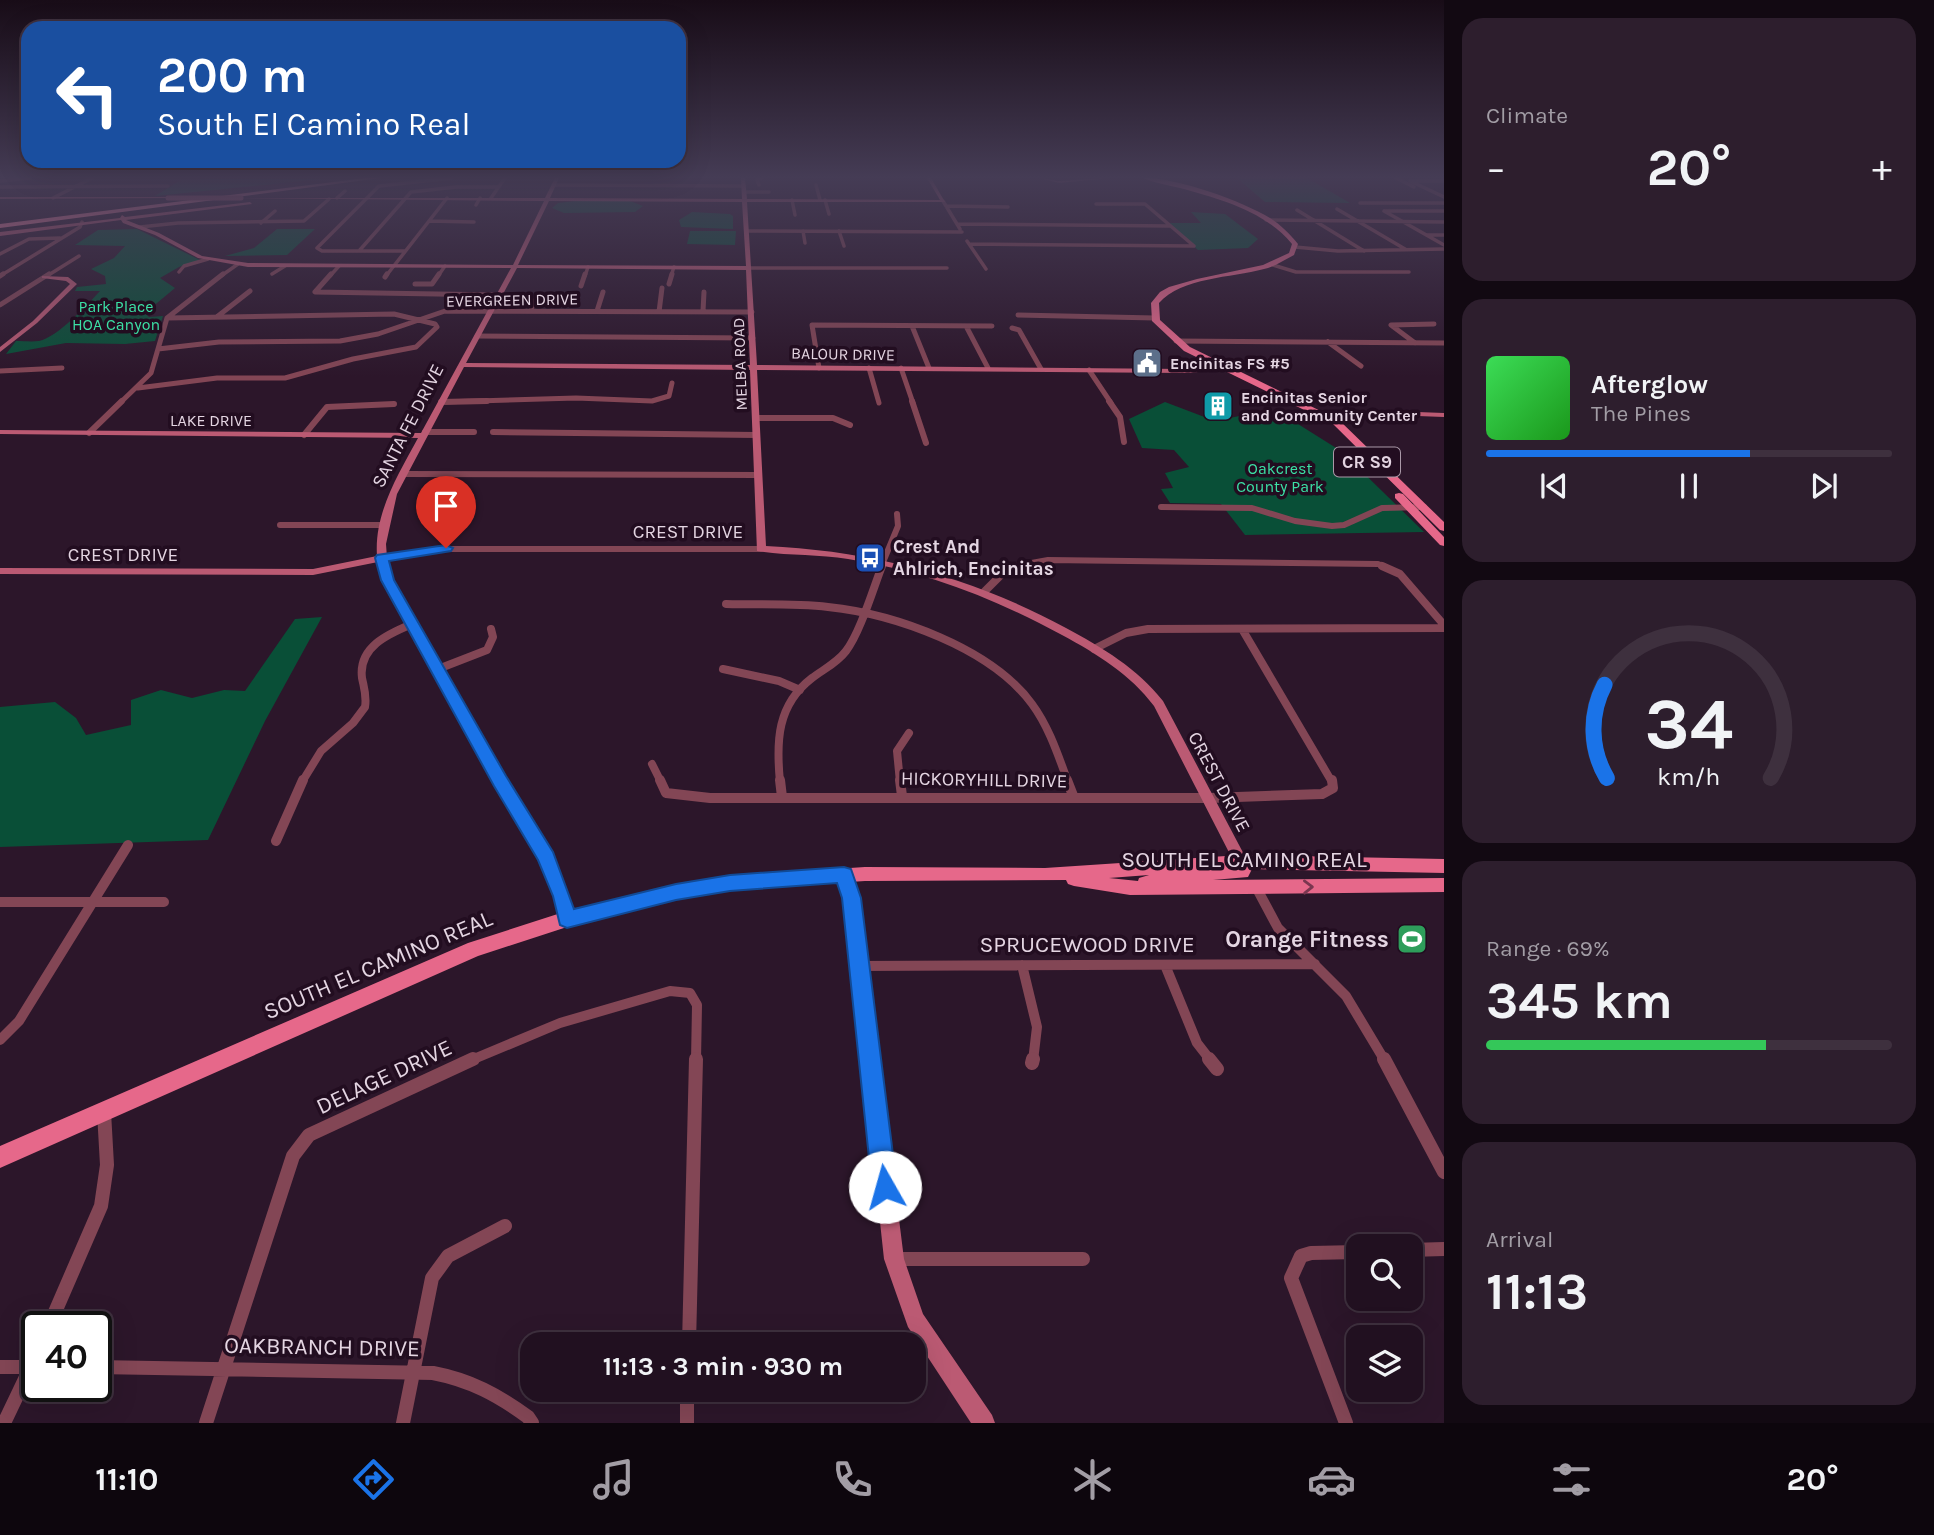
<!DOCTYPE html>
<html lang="en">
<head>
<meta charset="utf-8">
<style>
	:root { --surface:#211020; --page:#2d1e2d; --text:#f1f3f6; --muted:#a29da5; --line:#3e303e; --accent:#1a73e8 }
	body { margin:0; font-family:Karla,sans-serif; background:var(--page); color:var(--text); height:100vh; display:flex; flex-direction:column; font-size:26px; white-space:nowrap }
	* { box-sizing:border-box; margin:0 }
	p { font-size:23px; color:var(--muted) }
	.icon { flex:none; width:38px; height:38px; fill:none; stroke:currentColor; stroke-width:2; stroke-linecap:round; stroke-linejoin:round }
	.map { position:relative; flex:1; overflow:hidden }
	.details { display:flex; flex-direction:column; gap:18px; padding:18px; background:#120912; width:490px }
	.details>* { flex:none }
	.top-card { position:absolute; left:21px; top:21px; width:665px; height:147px; border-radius:21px; box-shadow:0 7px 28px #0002,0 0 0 2px var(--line); background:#1a4fa0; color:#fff; overflow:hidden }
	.tools { position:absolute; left:1346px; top:1234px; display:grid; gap:14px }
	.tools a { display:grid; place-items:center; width:77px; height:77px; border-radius:14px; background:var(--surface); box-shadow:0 7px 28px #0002,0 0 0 2px var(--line); font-size:35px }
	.speed { position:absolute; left:21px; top:1311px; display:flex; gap:14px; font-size:35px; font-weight:700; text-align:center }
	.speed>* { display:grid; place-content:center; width:91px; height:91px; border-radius:50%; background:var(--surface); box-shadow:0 7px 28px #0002,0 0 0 2px var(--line); line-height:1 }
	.speed .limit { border:4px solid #111; border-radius:10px; background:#fff; color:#111 }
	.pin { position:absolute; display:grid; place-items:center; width:60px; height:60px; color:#fff; margin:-72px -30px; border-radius:50% 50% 50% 0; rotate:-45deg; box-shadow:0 0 7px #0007 }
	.pin .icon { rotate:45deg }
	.me { position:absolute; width:77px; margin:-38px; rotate:353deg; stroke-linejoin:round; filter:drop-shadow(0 0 5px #0008) }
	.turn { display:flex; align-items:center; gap:24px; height:147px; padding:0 21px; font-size:32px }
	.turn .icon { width:91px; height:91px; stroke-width:2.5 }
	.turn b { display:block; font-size:49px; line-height:60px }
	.big { font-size:52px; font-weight:700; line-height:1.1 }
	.details .card { flex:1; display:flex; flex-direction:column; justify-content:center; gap:10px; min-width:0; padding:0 24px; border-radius:21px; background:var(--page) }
	.details .dial { align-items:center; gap:0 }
	.dial svg { height:182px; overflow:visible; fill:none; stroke:var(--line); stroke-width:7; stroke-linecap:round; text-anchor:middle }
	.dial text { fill:var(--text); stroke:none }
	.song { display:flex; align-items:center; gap:21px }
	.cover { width:84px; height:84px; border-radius:10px; background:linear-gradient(135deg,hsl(130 70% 55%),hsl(120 70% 35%)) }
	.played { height:7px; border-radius:4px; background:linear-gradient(90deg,var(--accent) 65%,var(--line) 65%) }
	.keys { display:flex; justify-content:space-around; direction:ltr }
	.heat { display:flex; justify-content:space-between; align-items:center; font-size:38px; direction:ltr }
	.charge { height:10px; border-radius:5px; background:linear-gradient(90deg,#34c759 69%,var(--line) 0) }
	.trip { position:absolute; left:520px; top:1332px; width:406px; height:70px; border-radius:21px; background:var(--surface); box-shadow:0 7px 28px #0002,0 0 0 2px var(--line); font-weight:700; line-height:70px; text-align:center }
	.menu { display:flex; height:112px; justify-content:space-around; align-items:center; background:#0d060d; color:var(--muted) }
	.menu .icon { width:49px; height:49px }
	.menu .on { color:var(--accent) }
	.menu b { font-size:32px; color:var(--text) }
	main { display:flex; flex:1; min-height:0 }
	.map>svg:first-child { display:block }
	.green { fill:#094f37 }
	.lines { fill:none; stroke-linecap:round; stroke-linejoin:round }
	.street-far5 { stroke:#834655; stroke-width:3.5 }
	.street-far4 { stroke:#834655; stroke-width:5 }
	.street-far3 { stroke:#834655; stroke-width:6 }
	.street-far2 { stroke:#834655; stroke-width:8 }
	.street-far1 { stroke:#834655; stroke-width:10 }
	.street { stroke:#834655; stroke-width:14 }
	.secondary { fill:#bb5a73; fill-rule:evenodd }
	.primary { fill:#e6688a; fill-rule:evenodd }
	.highway { fill:#fd84a3; fill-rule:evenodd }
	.secondary-bridge { stroke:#bb5a73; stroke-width:5 }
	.oneway { stroke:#7a3650 }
	.route { fill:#1a73e8; stroke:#114b97; stroke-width:2 }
	.labels { text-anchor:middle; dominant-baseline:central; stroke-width:7; stroke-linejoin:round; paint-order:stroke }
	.far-street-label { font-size:16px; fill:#e4d5e2; stroke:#220d20 }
	.far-park-label { font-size:16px; fill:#3ce0a5; stroke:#220d20 }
	.far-poi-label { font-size:16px; font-weight:bold; fill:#e4d5e2; stroke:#220d20; text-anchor:start }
	.shield { fill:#220d20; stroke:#aa99a8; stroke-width:2 }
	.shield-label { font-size:18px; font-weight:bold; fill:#e4d5e2 }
	.street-label { font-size:19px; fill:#e4d5e2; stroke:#220d20 }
	.poi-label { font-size:19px; font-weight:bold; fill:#e4d5e2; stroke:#220d20; text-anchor:start }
	.near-street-label { font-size:23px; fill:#e4d5e2; stroke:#220d20 }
	.near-poi-label { font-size:23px; font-weight:bold; fill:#e4d5e2; stroke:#220d20; text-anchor:end }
</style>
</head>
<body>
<main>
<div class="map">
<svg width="1444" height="1423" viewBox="0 0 1444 1423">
	<rect width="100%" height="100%" fill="#2c162a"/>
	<path class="green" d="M205,178h126l-176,18 26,-16h19z
		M1237,178h70l43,25 -85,-1z
		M575,201h55l13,5 -8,6 -71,1 -12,-5 6,-5z
		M692,212l38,2 3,2v13l-52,-2 -2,-7z
		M1191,212l34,2 33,25 -10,9 -50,2 -31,-27h34z
		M137,229l63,31 -21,7 -19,11 15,10 -30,25 4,4 14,-1 -8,25 -30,3 -59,-1 -60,11 10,-13c7,0 16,1 23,0 19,-4 48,-36 61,-50h-25l2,-4 29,-3 -1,-8 -14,-7 23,-11 11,-12 -50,-1 23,-15z
		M277,229h38l-28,26 -62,1 29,-8z
		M690,231h46l-1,14 -48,-1z
		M1165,402l50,19 39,-8 15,9 21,-3 51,32 83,81 -179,3 -24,-31 -51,-1 -9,-14 12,-1 -8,-15 24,-6 -15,-17 -32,-2 -13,-29z
		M322,617l-57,104 -57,119 -208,7v-140l55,-5 21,16 10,17 45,-10v-25l30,-10 31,8 32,-8 21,1 50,-72z"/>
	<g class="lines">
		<path class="street-far5" d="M1396,178l18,9
			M0,181l30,-3
			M1444,181h-34l34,16
			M554,185l190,1
			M759,185l-2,-5 5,-2
			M816,185l4,15
			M0,187l168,-1
			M744,192h25
			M53,198l39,-20
			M337,198l8,-7
			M491,198l14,-20
			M792,200l3,15
			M825,200l4,14
			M943,201l17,28
			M1360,203h84
			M1096,204h49l49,42
			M476,205l4,-7
			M946,206l62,1
			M1337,209l68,40
			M1297,210l67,41
			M1384,211l60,34
			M1384,211h60
			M1266,220l178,2
			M429,221l45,1
			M261,223l14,-12
			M957,224l213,2
			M140,227l38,-4 126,-2 25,-22
			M746,231l216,1
			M803,231l2,12
			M839,231l5,15
			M1427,235h17
			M967,241l19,28
			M969,244l225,2
			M1295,247l43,4 106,-2
			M359,251l52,-59 45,-5h43
			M405,251h-83l-5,-3 62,-62 73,-8
			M0,254l29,-15 31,-1
			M1273,265l23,7h113
			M749,268h198
			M179,272l5,-6 24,-7
			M272,274l13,-8
			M0,276l80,-49 2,-5
			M47,276l32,-20
			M221,276l17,-12
			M330,276l9,-10
			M386,276l61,-78
			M438,276l7,-10
			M585,276l3,-9
			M671,276l3,-9"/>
		<path class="street-far4" d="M331,274l-16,18 184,3
			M0,276l3,-2
			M385,277l2,-3
			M415,284h17l7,-10
			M669,284l3,-10
			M581,286l4,-12
			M525,300l8,1 -2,10
			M0,305l49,-31
			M597,311l6,-19
			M703,311l1,-19
			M659,312l3,-24
			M1018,315l137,3
			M218,316l32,-25
			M912,326l17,42
			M966,326l22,42
			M1012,328l7,2 22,39
			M477,336l276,2
			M1176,341l268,2
			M1328,342l33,24
			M1415,343l-24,-18 43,-1
			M158,349l61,-7 121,-1 38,-7 67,-23 307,1
			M819,368l-7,-43 180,1
			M869,368l10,35
			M901,368l12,35
			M1089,370l22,33
			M0,371l62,-3
			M138,388l79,-10h68l68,-19 63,-12 21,-20 -2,-3 -41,-10 -227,4
			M441,402l135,-4 76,3 17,-5 3,-13
			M120,403l31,-30 16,-55 56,-44"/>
		<path class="street-far3" d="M912,401l14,42
			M1109,401l11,16 4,25
			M441,402l46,-1
			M756,418h77l17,7
			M425,432h49
			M493,432l264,3
			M89,433l33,-32
			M304,435l23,-28 67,-3
			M403,474l355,1
			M1161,507l91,1 43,13 37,5 12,-1 38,-17 42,-1
			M280,525h103
			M382,558l64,-9h315
			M881,567l17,-41 -1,-12
			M1009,567l39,-7 330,4 8,3"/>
		<path class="street-far2" d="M1382,566l18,8 44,51
			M985,591l24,-24 7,-1
			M726,604c34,1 68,-1 102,3 67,7 163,41 204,97 17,23 26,51 36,78
			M1242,629l90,153
			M1094,649l32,-16 22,-4 296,-1
			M438,669l49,-19 6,-13 -2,-8
			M723,669l56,12 21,9
			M652,764l9,18
			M302,782l19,-31 32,-28 12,-16c2,-11 -1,-19 -3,-29 -4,-31 26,-44 50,-54
			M780,782c-4,-41 -3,-77 32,-104 12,-9 25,-15 34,-27 14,-18 27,-62 36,-85
			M900,782l-3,-31 12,-18"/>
		<path class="street-far1" d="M660,780l6,13 44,5h499l113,-4 11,-6 -1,-8
			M780,780l2,17
			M900,780l2,16
			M1067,780l7,18
			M276,841l27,-61
			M1256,887l22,41 68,68 39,65
			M0,902h164
			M1022,965l15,62 -4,34
			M1165,965l32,78 14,18
			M859,966l456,-2
			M0,1040l19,-19 109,-176
			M469,1061l91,-38 110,-32 20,2 7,12 -1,56"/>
		<path class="street" d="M1209,1059l8,10
			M1384,1059l60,113
			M1032,1063l1,-4
			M1410,1250l34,-1
			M894,1259h189
			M49,1326l52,-120 6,-41 -3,-53
			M689,1344l7,-285
			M0,1367h35
			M96,1367l337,6c37,7 65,22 95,44l4,6
			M687,1390v33
			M4,1423l33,-69
			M206,1423l87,-267 16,-21 164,-76
			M403,1423l29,-145 16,-22 57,-30
			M1346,1423l-55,-145 10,-22 10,-3 47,-1"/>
		<path class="secondary" d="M555,178h4l-9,20 192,1 -1,-21h4l2,21 193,1 -13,-22h4l14,24h-198l10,163 427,4 44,-3v4h-3l-41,3 -427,-3 9,176c107,5 206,31 300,82 37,20 71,40 97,73l85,161 -2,4 -5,2 -5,-2 -82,-160c-24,-32 -57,-52 -92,-71 -68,-37 -138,-64 -214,-76 -30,-5 -61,-3 -91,-8l-7,-181 -286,-3 -67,127 -11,50 1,14 9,30 159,276c7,14 23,46 17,60l-5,2 -5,-2 -3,-5 -10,-38 -15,-31 -148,-262 -8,-26 -65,13 -313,-1v-6l313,1 64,-13c-3,-43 21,-81 41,-118l-418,-4v-4l421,3 90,-165 -263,-1 -50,-9 -43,-23 -32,-12 -2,-3 -121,16v-4l120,-14 2,-3 3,2 125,-15 2,2 -126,16 33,13 43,23 46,7 265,2 31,-64 -305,-3h306zM549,201l193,1 4,64 -228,-1zM517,268l229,2 4,95 -284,-2z
			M1039,178l20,3 51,-3 -51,5z
			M0,197h168l2,1 -170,1z
			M42,276l26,1 9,7 -40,39 -37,29v-5l33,-26 37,-37 -4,-3 -24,-3z
			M1391,411l53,2v4l-53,-2 -68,4 -4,-2 4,-2z
			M844,869l5,2 10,27 45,361 19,55 69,101 3,8h-24l-63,-96 -24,-68 -39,-361 -8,-23 2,-4z"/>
		<path class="primary" d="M1143,178c33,-1 99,23 127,40 11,7 20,16 28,26l-4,11c-10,5 -20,12 -30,14 -33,9 -82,8 -105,34l1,17 30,27 149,73 105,102v9l-4,-1 -107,-106 -149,-73 -32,-30 -1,-18 9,-11 9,-5 28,-8 66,-14 26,-12 3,-9c-27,-33 -72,-45 -112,-56 -12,-3 -26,-5 -37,-10z
			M1399,493l4,1 41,43v9l-4,-1 -45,-47v-4z
			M1241,855l203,4v14l-192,-4 -4,8 -35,3 231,-2v14l-314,3 -56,-9 -6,-2 -2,-4 -201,1 -135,9 -54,9 -109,28 -89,29 -478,212v-22l468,-203 99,-32 109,-26 54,-9 135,-9 180,1zM1149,875l-10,3 -1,3 -29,-3z"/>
		<path class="highway" d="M365,178h16l-381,50v-4z"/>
		<path class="secondary-bridge" d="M168,198h73"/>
	</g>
	<defs><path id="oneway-chevron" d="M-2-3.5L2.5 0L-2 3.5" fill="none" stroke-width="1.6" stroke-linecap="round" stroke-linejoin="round" transform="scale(1.75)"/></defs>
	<use class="oneway" href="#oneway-chevron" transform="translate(1308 887) rotate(-1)"/>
	<linearGradient id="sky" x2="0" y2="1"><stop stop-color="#180c17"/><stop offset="0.47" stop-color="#453c55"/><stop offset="1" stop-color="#453c55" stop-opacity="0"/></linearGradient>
	<rect width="1444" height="377" fill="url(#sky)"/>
	<path class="route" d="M446,545l7,3 -2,3 -62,10 5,19 112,196 47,76 21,57 102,-25 54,-9 114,-8 7,2 10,29 36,289 -3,8 -9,4 -9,-4 -4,-8 -30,-289 -5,-15 -107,8 -54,9 -109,28 -7,-3 -7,-29 -15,-36 -44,-74 -113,-206 -6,-22 2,-3z"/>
	<defs>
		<g id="civic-square" transform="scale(1.575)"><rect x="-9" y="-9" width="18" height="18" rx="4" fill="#5c6f8a" stroke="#220d20"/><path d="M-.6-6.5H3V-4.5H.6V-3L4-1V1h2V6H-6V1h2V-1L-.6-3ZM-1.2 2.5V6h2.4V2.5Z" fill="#fff"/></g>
		<g id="building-square" transform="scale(1.575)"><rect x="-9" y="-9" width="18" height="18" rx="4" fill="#0f9aa8" stroke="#220d20"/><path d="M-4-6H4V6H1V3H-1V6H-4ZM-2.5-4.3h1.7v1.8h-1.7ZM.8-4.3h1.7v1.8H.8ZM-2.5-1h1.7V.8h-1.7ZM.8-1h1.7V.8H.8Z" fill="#fff"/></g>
		<g id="bus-square" transform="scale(1.575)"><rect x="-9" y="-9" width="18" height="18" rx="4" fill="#1a4fb4" stroke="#220d20"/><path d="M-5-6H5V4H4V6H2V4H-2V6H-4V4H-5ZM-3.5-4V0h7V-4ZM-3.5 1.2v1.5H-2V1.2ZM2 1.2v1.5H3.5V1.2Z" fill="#fff"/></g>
		<g id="stadium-square" transform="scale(1.575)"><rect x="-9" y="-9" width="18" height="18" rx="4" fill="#2e9e5b" stroke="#220d20"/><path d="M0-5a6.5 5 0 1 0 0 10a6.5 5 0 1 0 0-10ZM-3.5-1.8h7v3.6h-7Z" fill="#fff"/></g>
	</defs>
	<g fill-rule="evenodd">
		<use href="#civic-square" x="1147" y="363"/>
		<use href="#building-square" x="1218" y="406"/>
		<use href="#bus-square" x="870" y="558"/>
		<use href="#stadium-square" x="1412" y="939"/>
	</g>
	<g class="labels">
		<g class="far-street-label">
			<text transform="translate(512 300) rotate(-1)">EVERGREEN DRIVE</text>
			<text transform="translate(843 354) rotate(1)">BALOUR DRIVE</text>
			<text transform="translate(740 364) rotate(-92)">MELBA ROAD</text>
			<text x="211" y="420">LAKE DRIVE</text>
		</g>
		<g class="far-park-label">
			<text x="116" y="306">Park Place<tspan x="116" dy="18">HOA Canyon</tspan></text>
			<text x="1280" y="468">Oakcrest<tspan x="1280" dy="18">County Park</tspan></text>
		</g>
		<g class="far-poi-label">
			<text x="1170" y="363">Encinitas FS #5</text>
			<text x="1241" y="397">Encinitas Senior<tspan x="1241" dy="18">and Community Center</tspan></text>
		</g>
		<rect class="shield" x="1334" y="447.5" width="66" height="29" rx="5"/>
		<g class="shield-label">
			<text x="1367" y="462">CR S9</text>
		</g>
		<g class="street-label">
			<text transform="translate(408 426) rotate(-63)">SANTA FE DRIVE</text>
			<text x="688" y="532">CREST DRIVE</text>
			<text x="123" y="555">CREST DRIVE</text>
			<text transform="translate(984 780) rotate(1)">HICKORYHILL DRIVE</text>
			<text transform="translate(1219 782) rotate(62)">CREST DRIVE</text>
		</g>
		<g class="poi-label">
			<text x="893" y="547">Crest And<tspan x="893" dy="22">Ahlrich, Encinitas</tspan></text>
		</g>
		<g class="near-street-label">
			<text x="1244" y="859">SOUTH EL CAMINO REAL</text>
			<text x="1087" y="944">SPRUCEWOOD DRIVE</text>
			<text transform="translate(378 965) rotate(-23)">SOUTH EL CAMINO REAL</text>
			<text transform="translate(384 1077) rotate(-25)">DELAGE DRIVE</text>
			<text transform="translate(322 1347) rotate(1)">OAKBRANCH DRIVE</text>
		</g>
		<g class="near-poi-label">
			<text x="1389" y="939">Orange Fitness</text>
		</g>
	</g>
</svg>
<div class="tools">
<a><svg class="icon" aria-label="search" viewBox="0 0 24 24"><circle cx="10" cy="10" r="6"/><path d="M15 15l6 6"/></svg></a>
<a><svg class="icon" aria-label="layers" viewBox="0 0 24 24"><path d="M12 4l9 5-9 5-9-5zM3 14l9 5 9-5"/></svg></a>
</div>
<div class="speed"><div class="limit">40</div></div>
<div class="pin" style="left:446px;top:548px;background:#d93025"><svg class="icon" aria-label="arrive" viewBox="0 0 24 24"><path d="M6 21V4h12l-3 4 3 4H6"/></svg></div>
<svg class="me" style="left:885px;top:1187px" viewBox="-20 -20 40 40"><circle r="19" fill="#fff"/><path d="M0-13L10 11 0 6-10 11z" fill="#1a73e8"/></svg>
<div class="trip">11:13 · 3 min · 930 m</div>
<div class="top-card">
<div class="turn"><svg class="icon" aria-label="left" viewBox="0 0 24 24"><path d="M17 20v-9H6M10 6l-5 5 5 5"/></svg><div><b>200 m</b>South El Camino Real</div></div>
</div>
</div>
<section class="details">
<div class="card"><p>Climate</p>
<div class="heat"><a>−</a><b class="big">20°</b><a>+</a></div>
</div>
<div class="card">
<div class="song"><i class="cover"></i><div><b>Afterglow</b><p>The Pines</p></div></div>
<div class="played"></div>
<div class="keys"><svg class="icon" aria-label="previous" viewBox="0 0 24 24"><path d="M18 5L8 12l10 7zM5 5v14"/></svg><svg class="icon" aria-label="pause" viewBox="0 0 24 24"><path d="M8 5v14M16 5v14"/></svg><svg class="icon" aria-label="next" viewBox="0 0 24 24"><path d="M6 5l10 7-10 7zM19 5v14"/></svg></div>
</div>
<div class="card dial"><svg viewBox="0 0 100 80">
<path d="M14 69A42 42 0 1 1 86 69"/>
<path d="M14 69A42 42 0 0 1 13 28" stroke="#1a73e8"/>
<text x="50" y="56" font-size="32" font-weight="700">34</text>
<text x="50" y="72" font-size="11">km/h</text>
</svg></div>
<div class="card"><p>Range · 69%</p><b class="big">345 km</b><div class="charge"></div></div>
<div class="card"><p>Arrival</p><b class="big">11:13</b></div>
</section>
</main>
<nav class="menu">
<b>11:10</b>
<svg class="icon on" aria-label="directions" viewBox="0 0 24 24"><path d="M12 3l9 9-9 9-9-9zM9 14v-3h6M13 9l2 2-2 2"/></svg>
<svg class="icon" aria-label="music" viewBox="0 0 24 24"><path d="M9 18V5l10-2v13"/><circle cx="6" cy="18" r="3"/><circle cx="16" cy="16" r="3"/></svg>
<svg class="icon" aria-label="phone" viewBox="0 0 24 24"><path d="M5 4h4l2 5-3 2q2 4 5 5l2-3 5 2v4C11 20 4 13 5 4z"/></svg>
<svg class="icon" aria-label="climate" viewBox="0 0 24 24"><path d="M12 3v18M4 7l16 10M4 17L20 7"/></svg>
<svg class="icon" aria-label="car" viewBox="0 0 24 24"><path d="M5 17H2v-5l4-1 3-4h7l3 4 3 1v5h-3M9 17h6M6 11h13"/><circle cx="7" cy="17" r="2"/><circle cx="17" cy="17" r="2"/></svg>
<svg class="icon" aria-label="filters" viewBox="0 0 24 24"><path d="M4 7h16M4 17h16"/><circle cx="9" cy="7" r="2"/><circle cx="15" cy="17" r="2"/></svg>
<b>20°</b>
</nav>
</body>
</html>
